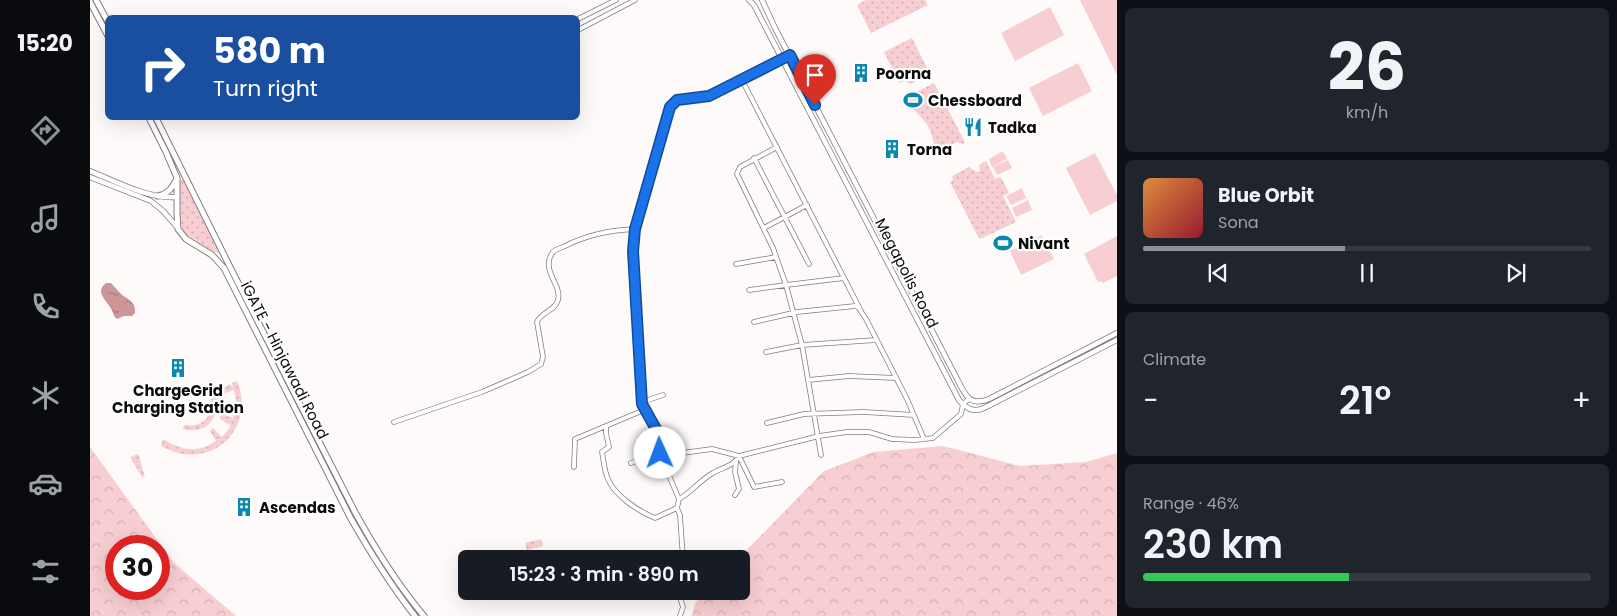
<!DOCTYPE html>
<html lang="en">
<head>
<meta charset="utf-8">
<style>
	:root { --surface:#171b24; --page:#20242c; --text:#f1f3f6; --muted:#9ea1a6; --line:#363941; --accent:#8c9099 }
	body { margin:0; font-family:Poppins,sans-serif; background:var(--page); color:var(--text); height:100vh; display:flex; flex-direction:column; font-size:19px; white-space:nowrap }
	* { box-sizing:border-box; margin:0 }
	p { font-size:16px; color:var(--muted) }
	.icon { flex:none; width:28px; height:28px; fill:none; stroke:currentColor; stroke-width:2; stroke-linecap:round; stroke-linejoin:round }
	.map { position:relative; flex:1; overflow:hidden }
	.drawer { display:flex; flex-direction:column; gap:8px; padding:8px; background:#0d0f14; width:500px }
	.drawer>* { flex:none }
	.top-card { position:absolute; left:15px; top:15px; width:475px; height:105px; border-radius:8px; box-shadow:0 5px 20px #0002; background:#1a4fa0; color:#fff; overflow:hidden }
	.speed { position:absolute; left:15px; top:535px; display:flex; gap:10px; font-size:25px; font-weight:700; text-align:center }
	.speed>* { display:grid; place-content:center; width:65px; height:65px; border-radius:50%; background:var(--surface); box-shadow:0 5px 20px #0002; line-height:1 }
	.speed .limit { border:8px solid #d22; background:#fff; color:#111 }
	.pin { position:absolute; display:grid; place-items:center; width:42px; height:42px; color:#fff; margin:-51px -21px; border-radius:50% 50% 50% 0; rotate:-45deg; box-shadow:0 0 5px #0007 }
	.pin .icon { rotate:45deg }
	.me { position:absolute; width:55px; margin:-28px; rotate:358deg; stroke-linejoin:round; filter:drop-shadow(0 0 4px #0008) }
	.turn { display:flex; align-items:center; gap:18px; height:105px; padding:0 25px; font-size:22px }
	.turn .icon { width:65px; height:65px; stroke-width:2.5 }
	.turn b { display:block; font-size:35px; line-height:42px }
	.big { font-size:38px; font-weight:600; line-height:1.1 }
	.drawer .card { flex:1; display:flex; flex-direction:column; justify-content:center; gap:8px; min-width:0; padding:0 18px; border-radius:8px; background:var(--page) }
	.drawer .dial { align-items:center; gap:0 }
	.dial b { font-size:65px; line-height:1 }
	.song { display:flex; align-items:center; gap:15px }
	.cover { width:60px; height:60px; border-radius:8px; background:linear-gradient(135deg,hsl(30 70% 55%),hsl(350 70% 35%)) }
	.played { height:5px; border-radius:2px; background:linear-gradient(90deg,var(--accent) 45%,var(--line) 45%) }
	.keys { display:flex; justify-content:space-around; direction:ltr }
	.heat { display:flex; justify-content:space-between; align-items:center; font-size:28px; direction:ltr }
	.charge { height:8px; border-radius:4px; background:linear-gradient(90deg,#34c759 46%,var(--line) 0) }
	.trip { position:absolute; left:368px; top:550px; width:292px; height:50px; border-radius:8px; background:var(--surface); box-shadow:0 5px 20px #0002; font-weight:600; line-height:50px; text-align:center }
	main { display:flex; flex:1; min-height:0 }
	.dock { display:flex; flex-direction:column; width:90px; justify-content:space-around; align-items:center; background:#090b0e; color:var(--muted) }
	.dock .icon { width:35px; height:35px }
	.dock .selected { color:var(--accent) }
	.dock b { font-size:22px; color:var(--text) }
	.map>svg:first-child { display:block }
	.grass { fill:url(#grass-dots) }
	.forest { fill:url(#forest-crowns); fill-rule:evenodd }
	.park { fill:#f7ced1 }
	.water { fill:url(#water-ripples) }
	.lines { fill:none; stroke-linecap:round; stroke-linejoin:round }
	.minor-casing { stroke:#857b7c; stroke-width:5.5 }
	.tertiary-casing { stroke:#857b7c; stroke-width:6 }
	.secondary-casing { stroke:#857b7c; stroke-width:7 }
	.minor { stroke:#fff; stroke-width:4 }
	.tertiary { stroke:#fff; stroke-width:4.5 }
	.secondary { stroke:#fff; stroke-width:5 }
	.route-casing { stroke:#114b97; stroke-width:12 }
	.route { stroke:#1a73e8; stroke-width:9 }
	.labels { text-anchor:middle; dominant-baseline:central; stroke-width:4.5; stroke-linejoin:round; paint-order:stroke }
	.poi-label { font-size:15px; font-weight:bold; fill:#0e0b0b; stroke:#fff; text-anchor:start }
	.street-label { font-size:15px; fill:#0e0b0b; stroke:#fff }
</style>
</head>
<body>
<main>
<nav class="dock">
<b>15:20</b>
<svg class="icon selected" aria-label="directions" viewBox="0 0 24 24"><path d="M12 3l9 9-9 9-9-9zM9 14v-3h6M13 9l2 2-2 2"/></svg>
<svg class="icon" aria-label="music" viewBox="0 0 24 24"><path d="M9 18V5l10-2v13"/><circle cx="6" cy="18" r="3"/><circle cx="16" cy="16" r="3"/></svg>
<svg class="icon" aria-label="phone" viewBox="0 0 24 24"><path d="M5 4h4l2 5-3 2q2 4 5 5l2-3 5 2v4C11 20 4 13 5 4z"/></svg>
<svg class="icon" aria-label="climate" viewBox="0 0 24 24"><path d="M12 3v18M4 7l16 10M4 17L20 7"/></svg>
<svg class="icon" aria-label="car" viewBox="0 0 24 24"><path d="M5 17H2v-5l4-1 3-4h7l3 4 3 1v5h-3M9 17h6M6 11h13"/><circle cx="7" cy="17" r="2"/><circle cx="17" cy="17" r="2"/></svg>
<svg class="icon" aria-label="filters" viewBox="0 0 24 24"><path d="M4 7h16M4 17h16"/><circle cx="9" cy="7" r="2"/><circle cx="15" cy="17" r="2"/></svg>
</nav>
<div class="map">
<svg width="1027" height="616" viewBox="0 0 1027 616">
	<defs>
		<pattern id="grass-dots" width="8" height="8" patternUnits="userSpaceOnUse" patternTransform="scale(1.25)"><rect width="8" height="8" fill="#f7ced1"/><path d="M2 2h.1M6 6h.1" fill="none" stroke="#d3b0b2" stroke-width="1.8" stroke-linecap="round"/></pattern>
		<pattern id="forest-crowns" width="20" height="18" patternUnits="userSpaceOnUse" patternTransform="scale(1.25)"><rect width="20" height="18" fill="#f7ced1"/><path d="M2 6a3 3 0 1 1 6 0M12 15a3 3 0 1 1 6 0" fill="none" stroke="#d3b0b2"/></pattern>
		<pattern id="water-ripples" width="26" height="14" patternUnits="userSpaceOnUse" patternTransform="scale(1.25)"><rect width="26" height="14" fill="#cd979a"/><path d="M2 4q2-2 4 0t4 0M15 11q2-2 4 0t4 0" fill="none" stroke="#a5797c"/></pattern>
	</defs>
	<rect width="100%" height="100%" fill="#fefafa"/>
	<path class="grass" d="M776,0h59l3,5 -57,28 -14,-28z
		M822,38l18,36 -20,10 -6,-3 -5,2 -15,-31z
		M844,83l31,59 -2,2 -6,-2 -20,10c-4,-7 -4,-18 -9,-26 -7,-11 -18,-17 -21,-29z
		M896,161l9,18 6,-2 8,16 -6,3 13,26 -36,17 -2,-2 -28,-55 3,-2 -1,-4 17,-9 8,5 3,-1 -1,-6z
		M90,180h3l36,70 -1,3 -6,-2 -29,-19 -4,-18z
		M147,381c16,38 -11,79 -54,73 -8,-1 -15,-5 -22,-8l2,-7c18,11 35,15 53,2l-6,-10 3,-3 9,9 7,-8 4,-10 -3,6 -10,-6 1,-5 12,4 3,-16 -2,-12 -11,4 -3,-4 10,-6 3,4 -1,-5z
		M125,392l3,10 -1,9 -5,-1v-7l-2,-8z
		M121,412l5,1c-6,15 -18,20 -33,16l1,-4c12,2 21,-2 27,-13z
		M48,454c4,7 3,14 7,22l-3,1 -12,-20z
		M451,539l2,7 -16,4 -2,-7z"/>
	<path class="forest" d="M853,446l77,20 66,-4 31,-9v163h-425l3,-13 12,-12h34v-32h-3l86,-88 50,-19z
		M0,447l84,116 62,53h-146zM26,546h43v43h-43z"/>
	<path class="park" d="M990,0h37v75z
		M960,7l14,28 -49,26 -14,-28z
		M988,63l14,28 -49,25 -14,-28z
		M913,151l4,8 -15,8 -3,-8z
		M1005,153l22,42v6l-27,14 -24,-47z
		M918,160l4,8 -15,7 -4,-8z
		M932,188l4,10 -15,7 -5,-9z
		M938,200l4,10 -16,7 -4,-9z
		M952,235l12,24 -33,16 -11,-24z
		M1027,236v40l-14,7 -2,-2 -3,1 -14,-28z"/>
	<path class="water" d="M16,283h5c3,3 6,7 9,10 8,7 16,8 15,20l-3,3h-8l-7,3 -3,-3c-2,-13 -22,-22 -8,-33z"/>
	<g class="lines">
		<g class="minor-casing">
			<path id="minor" d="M488,19l38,-19
				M488,30l57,-30
				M700,55l-81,41 -32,4 -7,7 -35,122 -2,22 9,153 2,6 22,37 9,5 7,1 30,-4 27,7 80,-20 28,-4h22l23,7 23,1 18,-2 28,-24 2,-10 6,-5
				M652,80l119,231
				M687,147l-37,20 -3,7 36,74 13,37 58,-7
				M664,158l55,106
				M674,228l43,-23
				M646,264l40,-7
				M659,290l37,-5 16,60 19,110
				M664,322l43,-10 58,-6 3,1 8,12 41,80 17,40
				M676,352l36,-7 74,-5
				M718,380l41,-4 47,2
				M552,402l21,-7
				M304,422l88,-30 46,-20 13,-8 2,-7 -6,-35c4,-10 18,-11 21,-22 3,-12 -8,-22 -9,-33 -1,-5 1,-11 4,-15 2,-2 7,-4 10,-5 23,-12 47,-17 72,-18
				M677,423l37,-9 60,-2 50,3
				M516,427v6l3,14 -7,5c2,9 2,19 6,27 7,17 30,32 47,39l22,-10
				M576,447l-7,5 20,47
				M649,456l15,31 28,-5
				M541,463l29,-10
				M484,467l1,-28 69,-29
				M645,495l4,-6 -4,-17 1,-10
				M593,559l-3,-44 -3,-7 2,-9c13,-7 21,-19 34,-26 10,-6 21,-7 26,-17
				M588,591l5,16 -3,9"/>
		</g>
		<g class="tertiary-casing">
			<path id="tertiary" d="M659,0l5,5 205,395c7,8 14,13 25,8l133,-68
				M672,0l13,28 180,347c9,16 12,33 34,24l128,-66
				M0,171c27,11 58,28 87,26
				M0,177l61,24 12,10 15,17"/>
		</g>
		<g class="secondary-casing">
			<path id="secondary" d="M6,0l12,22
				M0,2l18,34
				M59,118l17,34 11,26v36l1,15 8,10 26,16 12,13 126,249c21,37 39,66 65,99
				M66,118l73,147 127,249c20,36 41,70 68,102
				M68,196c10,-2 14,-8 19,-17"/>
		</g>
		<use href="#minor" class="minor"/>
		<use href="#tertiary" class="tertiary"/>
		<use href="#secondary" class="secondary"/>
	</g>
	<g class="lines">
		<g class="route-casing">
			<path id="route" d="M570,453l-1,-1 7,-5 -24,-43 -9,-153 2,-22 35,-122 7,-7 32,-4 81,-41 25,50"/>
		</g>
		<use href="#route" class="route"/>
	</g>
	<defs>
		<g id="building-bare" transform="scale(1.5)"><path d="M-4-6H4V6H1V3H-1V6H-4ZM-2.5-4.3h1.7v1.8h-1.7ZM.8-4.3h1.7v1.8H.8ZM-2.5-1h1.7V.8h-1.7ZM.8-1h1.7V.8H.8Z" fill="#0988ab" stroke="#fff" stroke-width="2.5" paint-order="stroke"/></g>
		<g id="stadium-bare" transform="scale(1.5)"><path d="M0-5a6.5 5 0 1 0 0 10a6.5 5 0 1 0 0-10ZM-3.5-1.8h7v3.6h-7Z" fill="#0988ab" stroke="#fff" stroke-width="2.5" paint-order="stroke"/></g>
		<g id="restaurant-bare" transform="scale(1.5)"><path d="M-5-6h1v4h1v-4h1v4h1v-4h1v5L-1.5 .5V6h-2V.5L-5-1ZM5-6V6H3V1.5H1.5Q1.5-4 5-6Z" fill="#0988ab" stroke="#fff" stroke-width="2.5" paint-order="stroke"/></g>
	</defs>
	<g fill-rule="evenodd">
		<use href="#building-bare" x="771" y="73"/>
		<use href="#stadium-bare" x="823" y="100"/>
		<use href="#restaurant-bare" x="883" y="127"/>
		<use href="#building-bare" x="802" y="149"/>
		<use href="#stadium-bare" x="913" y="243"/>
		<use href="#building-bare" x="88" y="368"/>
		<use href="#building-bare" x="154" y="507"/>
	</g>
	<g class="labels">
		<g class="poi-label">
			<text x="786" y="73">Poorna</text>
			<text x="838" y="100">Chessboard</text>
			<text x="898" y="127">Tadka</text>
			<text x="817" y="149">Torna</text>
			<text x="928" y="243">Nivant</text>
			<text x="88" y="390" text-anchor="middle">ChargeGrid<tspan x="88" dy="17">Charging Station</tspan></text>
			<text x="169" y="507">Ascendas</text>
		</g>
		<g class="street-label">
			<text transform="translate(817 273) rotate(63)">Megapolis Road</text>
			<text transform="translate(195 360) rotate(63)">iGATE - Hinjawadi Road</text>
		</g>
	</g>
</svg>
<div class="speed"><div class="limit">30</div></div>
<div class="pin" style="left:725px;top:105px;background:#d93025"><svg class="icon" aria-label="arrive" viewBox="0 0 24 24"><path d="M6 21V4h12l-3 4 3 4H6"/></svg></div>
<svg class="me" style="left:570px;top:453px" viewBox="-20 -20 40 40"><circle r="19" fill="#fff"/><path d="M0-13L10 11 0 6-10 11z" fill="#1a73e8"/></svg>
<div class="trip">15:23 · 3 min · 890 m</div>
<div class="top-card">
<div class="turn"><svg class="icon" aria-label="right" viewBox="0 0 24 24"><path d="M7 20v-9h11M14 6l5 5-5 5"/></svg><div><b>580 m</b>Turn right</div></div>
</div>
</div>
<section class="drawer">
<div class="card dial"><b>26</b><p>km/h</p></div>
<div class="card">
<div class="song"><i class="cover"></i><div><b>Blue Orbit</b><p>Sona</p></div></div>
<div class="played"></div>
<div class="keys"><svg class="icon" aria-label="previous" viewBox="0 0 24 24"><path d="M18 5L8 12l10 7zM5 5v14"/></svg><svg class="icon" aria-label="pause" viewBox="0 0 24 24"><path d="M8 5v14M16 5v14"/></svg><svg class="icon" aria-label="next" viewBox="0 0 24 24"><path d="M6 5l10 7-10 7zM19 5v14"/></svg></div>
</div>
<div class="card"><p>Climate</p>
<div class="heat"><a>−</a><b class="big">21°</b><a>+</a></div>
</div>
<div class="card"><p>Range · 46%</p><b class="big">230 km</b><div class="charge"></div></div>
</section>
</main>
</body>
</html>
